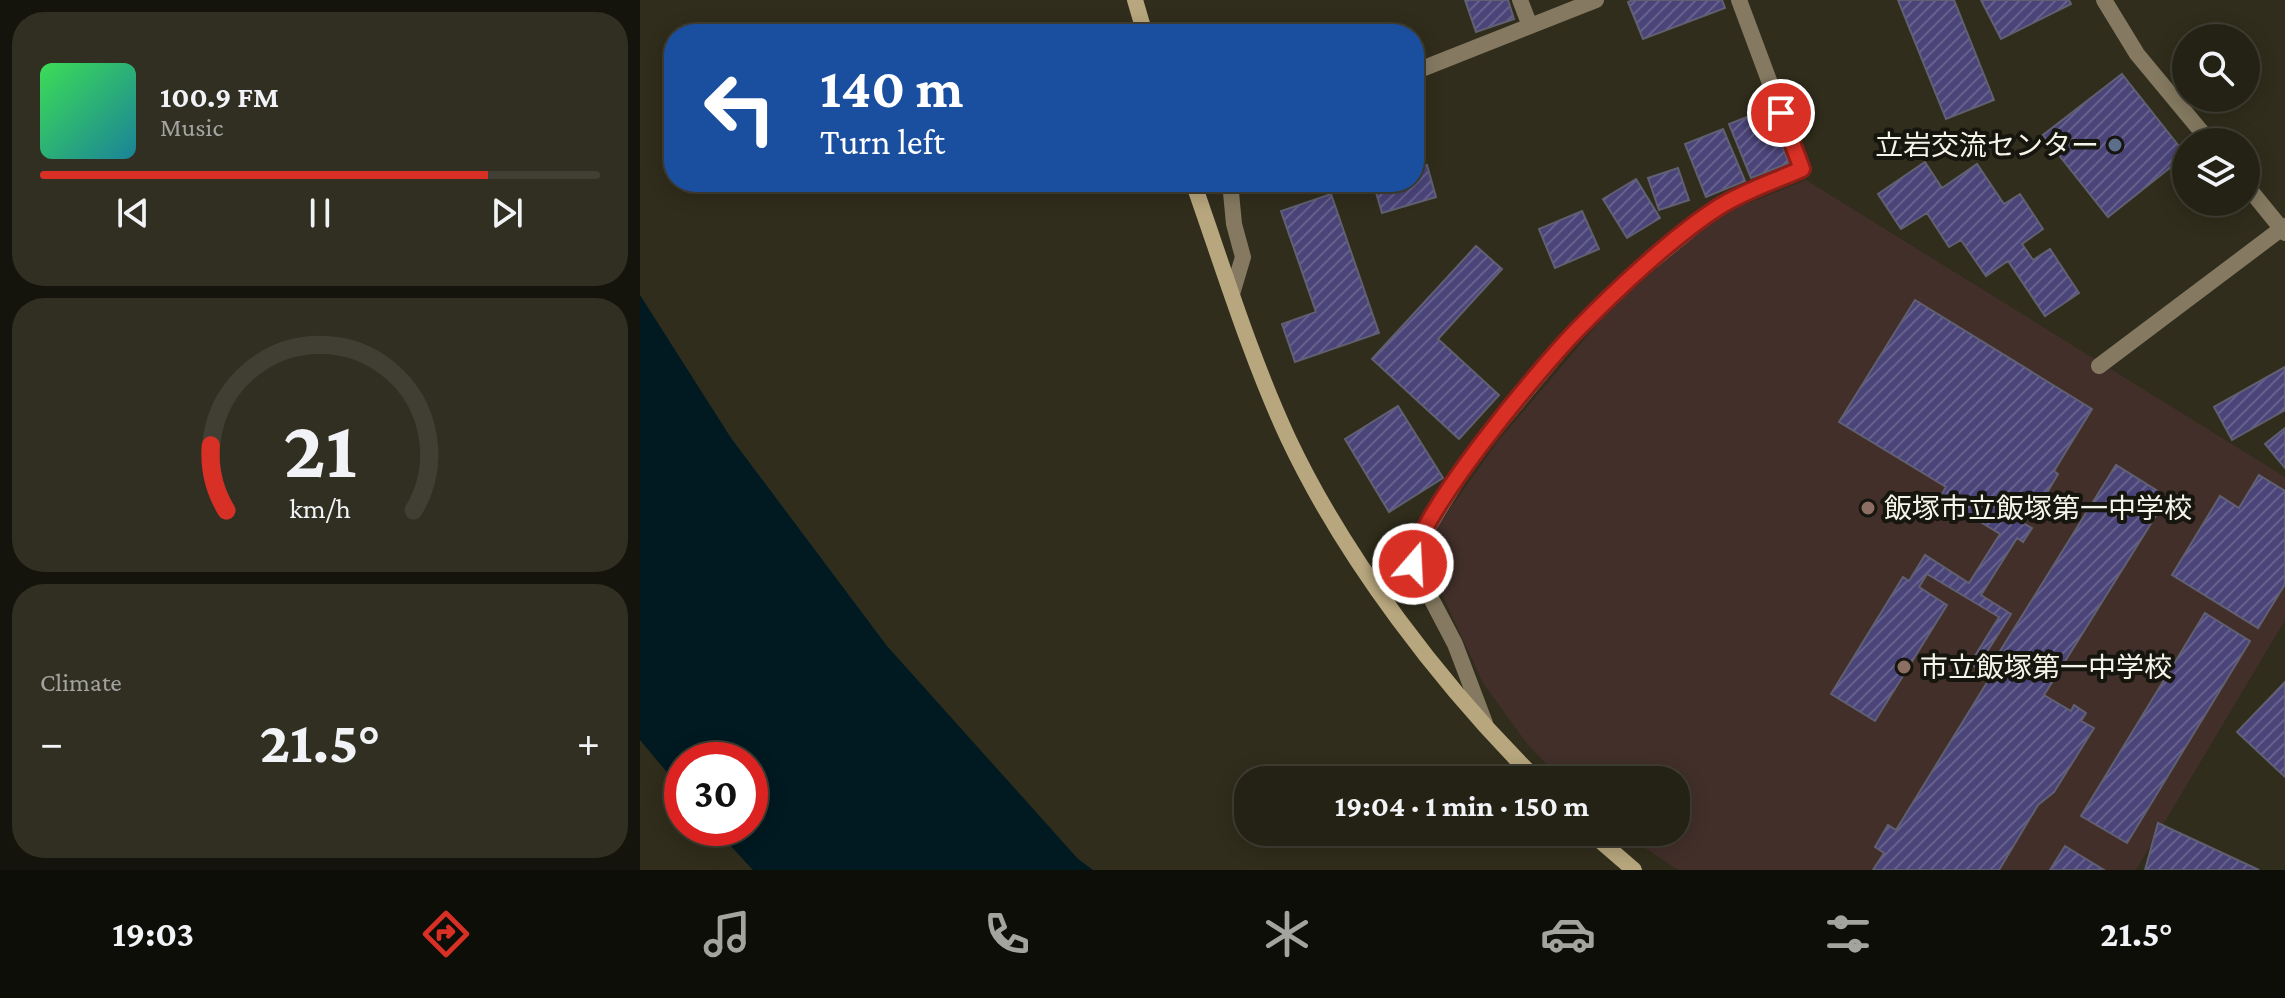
<!DOCTYPE html>
<html lang="en">
<head>
<meta charset="utf-8">
<style>
	:root { --surface:#242215; --page:#302f22; --text:#f1f3f6; --muted:#a3a4a0; --line:#413f34; --accent:#d93025 }
	body { margin:0; font-family:"Crimson Pro","Noto Sans JP",serif; background:var(--page); color:var(--text); height:100vh; display:flex; flex-direction:column; font-size:30px; white-space:nowrap }
	* { box-sizing:border-box; margin:0 }
	p { font-size:26px; color:var(--muted) }
	.icon { flex:none; width:44px; height:44px; fill:none; stroke:currentColor; stroke-width:2; stroke-linecap:round; stroke-linejoin:round }
	.map { position:relative; flex:1; overflow:hidden }
	.drawer { display:flex; flex-direction:column; gap:12px; padding:12px; background:#14130c; width:640px }
	.drawer>* { flex:none }
	.banner { position:absolute; left:24px; top:24px; width:760px; height:168px; border-radius:32px; box-shadow:0 4px 20px #0003,0 0 0 2px var(--line); background:#1a4fa0; color:#fff; overflow:hidden }
	.tools { position:absolute; left:1532px; top:24px; display:grid; gap:16px }
	.tools a { display:grid; place-items:center; width:88px; height:88px; border-radius:50%; background:var(--surface); box-shadow:0 4px 20px #0003,0 0 0 2px var(--line); font-size:40px }
	.speed { position:absolute; left:24px; top:742px; display:flex; gap:16px; font-size:40px; font-weight:700; text-align:center }
	.speed>* { display:grid; place-content:center; width:104px; height:104px; border-radius:50%; background:var(--surface); box-shadow:0 4px 20px #0003,0 0 0 2px var(--line); line-height:1 }
	.speed .limit { border:12px solid #d22; background:#fff; color:#111 }
	.pin { position:absolute; display:grid; place-items:center; width:68px; height:68px; color:#fff; margin:-34px; border:4px solid #fff; border-radius:50%; box-shadow:0 2px 8px #0007 }
	.me { position:absolute; width:88px; margin:-44px; rotate:19deg; stroke-linejoin:round; filter:drop-shadow(0 0 6px #0008) }
	.turn { display:flex; align-items:center; gap:28px; height:168px; padding:0 24px; font-size:36px }
	.turn .icon { width:104px; height:104px; stroke-width:2.5 }
	.turn b { display:block; font-size:56px; line-height:68px }
	.big { font-size:60px; font-weight:700; line-height:1.1 }
	.drawer .tile { flex:1; display:flex; flex-direction:column; justify-content:center; gap:12px; min-width:0; padding:0 28px; border-radius:32px; background:var(--page) }
	.drawer .dial { align-items:center; gap:0 }
	.dial svg { height:208px; overflow:visible; fill:none; stroke:var(--line); stroke-width:7; stroke-linecap:round; text-anchor:middle }
	.dial text { fill:var(--text); stroke:none }
	.song { display:flex; align-items:center; gap:24px }
	.cover { width:96px; height:96px; border-radius:12px; background:linear-gradient(135deg,hsl(130 70% 55%),hsl(190 70% 35%)) }
	.played { height:8px; border-radius:4px; background:linear-gradient(90deg,var(--accent) 80%,var(--line) 80%) }
	.keys { display:flex; justify-content:space-around; direction:ltr }
	.heat { display:flex; justify-content:space-between; align-items:center; font-size:44px; direction:ltr }
	.trip { position:absolute; left:594px; top:766px; width:456px; height:80px; border-radius:32px; background:var(--surface); box-shadow:0 4px 20px #0003,0 0 0 2px var(--line); font-weight:700; line-height:80px; text-align:center }
	.tab-bar { display:flex; height:128px; justify-content:space-around; align-items:center; background:#0e0e08; color:var(--muted) }
	.tab-bar .icon { width:56px; height:56px }
	.tab-bar .selected { color:var(--accent) }
	.tab-bar b { font-size:36px; color:var(--text) }
	main { display:flex; flex:1; min-height:0 }
	.map>svg:first-child { display:block }
	.education { fill:#422f2a }
	.water { fill:#011921 }
	.building { fill:url(#building-hatch); stroke:#616072; stroke-width:2 }
	.lines { fill:none; stroke-linecap:round; stroke-linejoin:round }
	.street { stroke:#857a61; stroke-width:16 }
	.secondary { stroke:#b8a77e; stroke-width:16 }
	.route-casing { stroke:#8d1f18; stroke-width:20 }
	.route { stroke:#d93025; stroke-width:14 }
	.service-dot { fill:#5c6f8a; stroke:#16150e; stroke-width:3 }
	.education-dot { fill:#8d6e63; stroke:#16150e; stroke-width:3 }
	.labels { text-anchor:middle; dominant-baseline:central; stroke-width:8; stroke-linejoin:round; paint-order:stroke }
	.poi-label { font-size:28px; fill:#f5f4e9; stroke:#16150e; text-anchor:start }
</style>
</head>
<body>
<main>
<section class="drawer">
<div class="tile">
<div class="song"><i class="cover"></i><div><b>100.9 FM</b><p>Music</p></div></div>
<div class="played"></div>
<div class="keys"><svg class="icon" aria-label="previous" viewBox="0 0 24 24"><path d="M18 5L8 12l10 7zM5 5v14"/></svg><svg class="icon" aria-label="pause" viewBox="0 0 24 24"><path d="M8 5v14M16 5v14"/></svg><svg class="icon" aria-label="next" viewBox="0 0 24 24"><path d="M6 5l10 7-10 7zM19 5v14"/></svg></div>
</div>
<div class="tile dial"><svg viewBox="0 0 100 80">
<path d="M14 69A42 42 0 1 1 86 69"/>
<path d="M14 69A42 42 0 0 1 8 44" stroke="#d93025"/>
<text x="50" y="56" font-size="32" font-weight="700">21</text>
<text x="50" y="72" font-size="11">km/h</text>
</svg></div>
<div class="tile"><p>Climate</p>
<div class="heat"><a>−</a><b class="big">21.5°</b><a>+</a></div>
</div>
</section>
<div class="map">
<svg width="1645" height="870" viewBox="0 0 1645 870">
	<defs>
		<pattern id="building-hatch" width="6" height="6" patternUnits="userSpaceOnUse" patternTransform="scale(2)"><rect width="6" height="6" fill="#4a4479"/><path d="M-1 1l2-2M0 6l6-6M5 7l2-2" fill="none" stroke="#65608c"/></pattern>
	</defs>
	<rect width="100%" height="100%" fill="#302d1c"/>
	<path class="education" d="M1166,180l479,297v143l-149,250h-458l-57,-38h55v-52h-114l-34,-35 -45,-62 -54,-117 -1,-26 70,-99 114,-134 109,-93z"/>
	<path class="water" d="M0,295l91,143 156,208 191,213 15,11h-340l-39,-42h36v-68h-68v30l-42,-50z"/>
	<path class="building" d="M825,0h43l6,19 -38,13z
		M993,0h89l3,8 -82,31 -15,-37z
		M1258,0h56l40,100 -48,19z
		M1341,0h88l2,4 -70,35z
		M1482,74l64,81 -78,62 -65,-82z
		M1127,109l22,54 -38,15 -22,-54z
		M1083,129l22,52 -39,16 -21,-53z
		M1285,162l17,26 35,-24 27,40 16,-10 23,35 -21,15 11,16 17,-11 29,44 -34,23 -37,-55 -22,15 -25,-36 -12,7 -22,-34 -26,16 -23,-35z
		M787,165l9,32 -54,16 -9,-31h41v-13z
		M1038,168l11,32 -30,10 -11,-32z
		M996,179l24,39 -33,20 -24,-39z
		M691,194l48,139 -84,29 -13,-38 34,-12 -35,-101z
		M942,211l17,38 -44,19 -16,-39z
		M836,246l26,23 -64,70 61,56 -40,44 -87,-80z
		M1275,300l177,109 -38,62 4,3 -20,34 -6,-4 -11,18 11,6 -9,14 -6,-4 -36,57 30,19 -28,44 9,6 124,-199 45,28 -7,12 6,4 -116,186 27,16 3,-6 12,8 -5,8 13,7 -40,64 -16,13 -39,65h-126l11,-17 -9,-6 13,-22 8,5 95,-154 -21,-12 29,-47 -72,-43 -8,13 28,18 -72,116 -44,-27 72,-117 6,4 16,-26 44,28 31,-49 -60,-37 6,-10 -107,-65z
		M1645,367v43l-53,30 -18,-33z
		M758,406l45,72 -54,34 -44,-73z
		M1645,428v40l-20,-24z
		M1619,475l26,16v93l-27,44 -86,-53 48,-79 19,12z
		M1565,613l45,28 -123,202 -46,-27z
		M1645,682v95l-48,-45z
		M1518,823l101,47h-114z
		M1425,846l39,24h-54z"/>
	<g class="lines">
		<path class="street" d="M880,0l10,26
			M1464,0l33,54 73,88
			M774,72l182,-72
			M590,182l4,42 9,33 -11,37
			M1606,185l39,48
			M1459,366l186,-140
			M845,723l-30,-79 -42,-80v-12l57,-93 109,-131 48,-46 92,-76 83,-37 -63,-169"/>
		<path class="secondary" d="M495,0l10,34
			M553,182c30,85 57,174 95,256 57,121 154,248 249,342
			M950,832l44,38"/>
	</g>
	<g class="lines">
		<g class="route-casing">
			<path id="route" d="M773,564c-2,-43 132,-202 167,-237 37,-38 95,-92 139,-120 25,-16 56,-26 83,-38l-21,-56"/>
		</g>
		<use href="#route" class="route"/>
	</g>
	<circle class="service-dot" cx="1475" cy="145" r="8"/>
	<g class="education-dot">
		<circle cx="1228" cy="508" r="8"/>
		<circle cx="1264" cy="667" r="8"/>
	</g>
	<g class="labels">
		<g class="poi-label">
			<text x="1459" y="145" text-anchor="end">立岩交流センター</text>
			<text x="1244" y="508">飯塚市立飯塚第一中学校</text>
			<text x="1280" y="667">市立飯塚第一中学校</text>
		</g>
	</g>
</svg>
<div class="tools">
<a><svg class="icon" aria-label="search" viewBox="0 0 24 24"><circle cx="10" cy="10" r="6"/><path d="M15 15l6 6"/></svg></a>
<a><svg class="icon" aria-label="layers" viewBox="0 0 24 24"><path d="M12 4l9 5-9 5-9-5zM3 14l9 5 9-5"/></svg></a>
</div>
<div class="speed"><div class="limit">30</div></div>
<div class="pin" style="left:1141px;top:113px;background:#d93025"><svg class="icon" aria-label="arrive" viewBox="0 0 24 24"><path d="M6 21V4h12l-3 4 3 4H6"/></svg></div>
<svg class="me" style="left:773px;top:564px" viewBox="-20 -20 40 40"><circle r="17" fill="#d93025" stroke="#fff" stroke-width="3"/><path d="M0-11L8 9 0 5-8 9z" fill="#fff"/></svg>
<div class="trip">19:04 · 1 min · 150 m</div>
<div class="banner">
<div class="turn"><svg class="icon" aria-label="left" viewBox="0 0 24 24"><path d="M17 20v-9H6M10 6l-5 5 5 5"/></svg><div><b>140 m</b>Turn left</div></div>
</div>
</div>
</main>
<nav class="tab-bar">
<b>19:03</b>
<svg class="icon selected" aria-label="directions" viewBox="0 0 24 24"><path d="M12 3l9 9-9 9-9-9zM9 14v-3h6M13 9l2 2-2 2"/></svg>
<svg class="icon" aria-label="music" viewBox="0 0 24 24"><path d="M9 18V5l10-2v13"/><circle cx="6" cy="18" r="3"/><circle cx="16" cy="16" r="3"/></svg>
<svg class="icon" aria-label="phone" viewBox="0 0 24 24"><path d="M5 4h4l2 5-3 2q2 4 5 5l2-3 5 2v4C11 20 4 13 5 4z"/></svg>
<svg class="icon" aria-label="climate" viewBox="0 0 24 24"><path d="M12 3v18M4 7l16 10M4 17L20 7"/></svg>
<svg class="icon" aria-label="car" viewBox="0 0 24 24"><path d="M5 17H2v-5l4-1 3-4h7l3 4 3 1v5h-3M9 17h6M6 11h13"/><circle cx="7" cy="17" r="2"/><circle cx="17" cy="17" r="2"/></svg>
<svg class="icon" aria-label="filters" viewBox="0 0 24 24"><path d="M4 7h16M4 17h16"/><circle cx="9" cy="7" r="2"/><circle cx="15" cy="17" r="2"/></svg>
<b>21.5°</b>
</nav>
</body>
</html>
